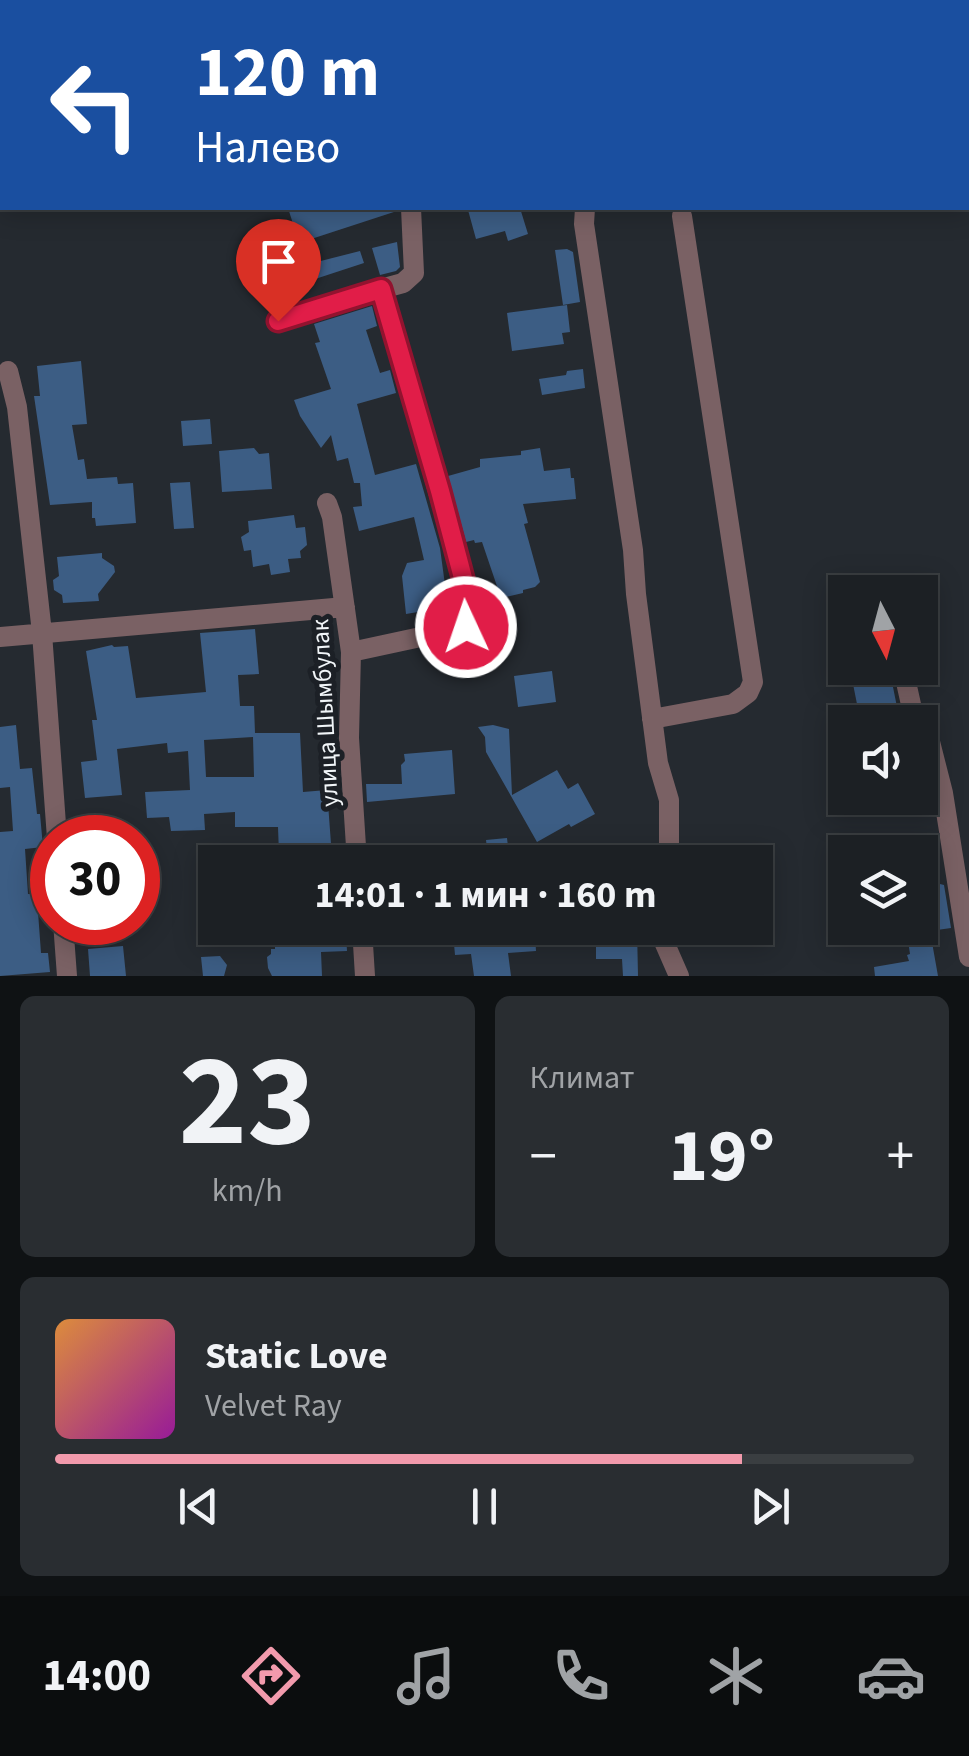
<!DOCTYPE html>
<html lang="ru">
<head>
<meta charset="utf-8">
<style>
	:root { --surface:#1c2024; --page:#292d31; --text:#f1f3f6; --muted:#a0a3a6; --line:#3a3e41; --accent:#f29aac }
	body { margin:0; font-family:"Source Sans 3",sans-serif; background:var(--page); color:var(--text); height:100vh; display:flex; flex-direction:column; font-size:38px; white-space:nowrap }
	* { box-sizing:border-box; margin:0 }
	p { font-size:32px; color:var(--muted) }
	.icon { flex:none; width:55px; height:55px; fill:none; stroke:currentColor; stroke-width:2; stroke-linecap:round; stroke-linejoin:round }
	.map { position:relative; height:976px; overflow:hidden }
	.details { display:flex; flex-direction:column; gap:20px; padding:20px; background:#0f1214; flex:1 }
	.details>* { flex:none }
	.banner { position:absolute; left:0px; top:0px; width:970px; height:210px; box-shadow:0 5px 25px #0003,0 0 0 2px var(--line); background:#1a4fa0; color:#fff; overflow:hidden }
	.needle { width:65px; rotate:174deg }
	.fabs { position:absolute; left:828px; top:575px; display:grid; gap:20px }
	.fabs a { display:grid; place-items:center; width:110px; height:110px; border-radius:0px; background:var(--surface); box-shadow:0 5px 25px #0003,0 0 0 2px var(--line); font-size:50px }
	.speed { position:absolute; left:30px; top:815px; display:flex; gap:20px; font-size:50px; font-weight:700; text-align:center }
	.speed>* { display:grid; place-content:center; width:130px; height:130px; border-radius:50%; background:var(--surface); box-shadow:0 5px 25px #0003,0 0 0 2px var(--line); line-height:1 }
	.speed .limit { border:15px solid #d22; background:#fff; color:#111 }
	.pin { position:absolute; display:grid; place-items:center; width:85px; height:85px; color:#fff; margin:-102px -42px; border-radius:50% 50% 50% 0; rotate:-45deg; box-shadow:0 0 10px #0007 }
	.pin .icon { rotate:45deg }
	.me { position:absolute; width:110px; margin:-55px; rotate:357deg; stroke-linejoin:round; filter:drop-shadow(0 0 8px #0008) }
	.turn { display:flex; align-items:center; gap:35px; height:210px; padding:0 30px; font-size:45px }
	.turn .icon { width:130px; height:130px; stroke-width:2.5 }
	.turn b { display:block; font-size:70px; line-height:85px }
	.big { font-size:75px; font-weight:700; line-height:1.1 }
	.details .widget { flex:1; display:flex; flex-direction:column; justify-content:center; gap:15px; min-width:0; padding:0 35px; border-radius:15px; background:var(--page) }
	.details .dial { align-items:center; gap:0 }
	.dial b { font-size:130px; line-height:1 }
	.song { display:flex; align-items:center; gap:30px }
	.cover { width:120px; height:120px; border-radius:15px; background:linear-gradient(135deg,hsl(30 70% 55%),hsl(300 70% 35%)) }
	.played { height:10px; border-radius:5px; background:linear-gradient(90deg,var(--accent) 80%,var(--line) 80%) }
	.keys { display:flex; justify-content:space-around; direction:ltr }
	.heat { display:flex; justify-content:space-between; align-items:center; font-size:55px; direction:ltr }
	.details .tiles { flex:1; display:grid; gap:20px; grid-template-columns:1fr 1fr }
	.widget:last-child { grid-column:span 2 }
	.trip { position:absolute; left:198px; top:845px; width:575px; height:100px; border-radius:0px; background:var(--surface); box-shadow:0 5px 25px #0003,0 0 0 2px var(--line); font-weight:700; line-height:100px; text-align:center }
	.menu { display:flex; height:160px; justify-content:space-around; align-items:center; background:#0b0d0e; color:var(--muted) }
	.menu .icon { width:70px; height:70px }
	.menu .selected { color:var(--accent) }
	.menu b { font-size:45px; color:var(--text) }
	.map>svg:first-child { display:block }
	.building { fill:#3c5d84; fill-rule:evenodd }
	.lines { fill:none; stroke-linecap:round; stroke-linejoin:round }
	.minor { stroke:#7a6164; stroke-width:20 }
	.route-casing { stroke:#92132f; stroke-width:25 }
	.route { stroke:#e11d48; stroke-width:18 }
	.labels { text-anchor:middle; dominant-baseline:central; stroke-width:10; stroke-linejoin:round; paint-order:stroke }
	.street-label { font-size:25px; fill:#f1f5f8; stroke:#1c2026 }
</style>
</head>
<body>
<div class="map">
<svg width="969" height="976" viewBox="0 0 969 976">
	<rect width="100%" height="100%" fill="#252a30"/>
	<path class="building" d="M288,208h108l1,3 -95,31 6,22 -39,11 -5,-19 5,-1 -4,-14 4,-1 -1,-3 27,-7z
		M477,208h43l8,26 -20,7 -3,-10 -29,8 -8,-29z
		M397,242l3,25 -4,4 -16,4 -8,-27z
		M567,249l6,3 7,50 -17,3 -8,-55z
		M360,251l4,12 -58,19 -5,-16z
		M567,305l3,27 -8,1 2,11 -52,7 -5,-38z
		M372,306l5,20 -11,4 14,43 10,-3 6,23 -39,11 18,71 41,-11 24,84 8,59 -42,7 -4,-38 5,-13 17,-3 -10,-43 -55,14 -6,-24 9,-1 -2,-23h-6l-6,-25 -11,3 -6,-26 -10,13 -21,-32 -6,-16 37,-11 -16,-46 5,-1 -6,-18z
		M81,361l6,63 -15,1 6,35 6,-1 3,20 30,-2 1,7 15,-1 3,40 -40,3 -1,-8h-3v-16l-42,3 -16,-109h6l-3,-30z
		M583,369l2,19 -43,7 -3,-16 27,-4 1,-4z
		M210,419l2,25 -29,2 -2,-25z
		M254,448l5,6 10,-1 3,36 -50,3 -3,-41z
		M540,448l4,23 26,-3 1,10h3l2,21 -53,5 5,19 -4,1 16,58 -5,5 -12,3v3l-22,5 -19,-56 -7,1 -1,-3 -8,2 -18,-66 32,-9v-8l41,-4v-4z
		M190,482l4,46 -20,1 -4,-46z
		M294,515l2,13 9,-1 2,18 -7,6 1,7 -13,1 2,13 -19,3 -2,-11 -16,3 -2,-17 -7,1 -3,-14 8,-5 -1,-11z
		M102,553v5l12,8 1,6 -17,22 1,7 -36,2 -1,-8 -8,-5 -1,-10 6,-4 -2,-19z
		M255,629l4,45 -21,1 2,31h14l1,27h45l3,59 24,-2 5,67 -31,2 -1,-7 -21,2 -1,-27h-43v-15l-31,2 1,16 -34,1 -2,-14 -22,1 -2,-26 45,-2 -2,-39 -20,2 -1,-10 -50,6 5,46 -37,3 -4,-36 16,-2 -5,-40h5l-11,-69 26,-6 2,2 14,-1 8,52 70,-6 -6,-59zM253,737l1,40h-48l-2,-37z
		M552,671l4,31 -38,5 -4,-31z
		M890,672l7,35 -38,7 -7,-35z
		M16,725l4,44 12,-1 5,46h3l3,33 -18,2 3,45 19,-1 2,18 -11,1 3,41h7l2,19 -50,4v-144l13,-1 -3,-44 -10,1v-61z
		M493,725l16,4 3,66 45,-25 11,19 10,-6 17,31 -24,13 -2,-3 -32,18 -51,-90 -1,-15 -7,-10z
		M452,750l3,44 -88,8 -1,-18h36l-1,-19 4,-4 -1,-7z
		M507,838l2,17 -21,2 -2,-17z
		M920,879l24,6 7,43 -21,3 8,45h-63l-1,-9 35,-6 -2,-6 3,-1 -4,-26h14z
		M215,881v56h-13l-3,-55z
		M510,928h17v3l8,4 1,16 -28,2 3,23h-37l-3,-22 -16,1 -2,-22z
		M596,928h41l1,48h-15l-1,-17h-26z
		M346,932l1,19 -26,1 1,24h-50l-4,-8 -1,-11 4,-3v-5h4v-5l14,-1 1,-4 12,-5z
		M123,946l3,30h-36l-2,-27z
		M220,956l7,9 -3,11h-21l-2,-19z"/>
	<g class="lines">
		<path class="minor" d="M399,0v2
			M600,0v2
			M724,0v2
			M585,208l-1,16 49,326 3,44 22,169 11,37v43l-3,19
			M278,321l103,-32
			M8,371l9,36 25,226 15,205
			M327,503l5,14 19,135 -2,86 8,124
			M0,637l345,-30
			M351,652l116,-25 4,-4 1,-11 -91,-323 22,-6 11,-10 -3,-65
			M906,682l6,27 15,21 16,63 26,164
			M652,719l81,-15 15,-11 5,-11 -71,-466
			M63,922l4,54
			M362,928l3,48
			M658,928l21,48"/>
	</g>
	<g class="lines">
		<g class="route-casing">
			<path id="route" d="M278,321l103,-32 59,202 32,121 -1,12 -5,3"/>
		</g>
		<use href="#route" class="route"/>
	</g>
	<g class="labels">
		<g class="street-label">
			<text transform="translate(325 713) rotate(-93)">улица Шымбулак</text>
		</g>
	</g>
</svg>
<div class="fabs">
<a><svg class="needle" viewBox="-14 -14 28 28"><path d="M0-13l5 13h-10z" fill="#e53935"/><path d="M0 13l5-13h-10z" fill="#a0a3a6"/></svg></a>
<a><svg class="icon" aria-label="sound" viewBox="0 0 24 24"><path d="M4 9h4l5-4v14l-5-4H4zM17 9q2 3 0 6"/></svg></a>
<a><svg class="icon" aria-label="layers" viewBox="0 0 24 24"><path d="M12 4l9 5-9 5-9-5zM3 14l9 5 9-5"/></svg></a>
</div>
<div class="speed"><div class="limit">30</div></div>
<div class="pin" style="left:278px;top:321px;background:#d93025"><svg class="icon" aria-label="arrive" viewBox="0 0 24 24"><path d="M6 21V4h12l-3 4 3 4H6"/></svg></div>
<svg class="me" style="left:466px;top:627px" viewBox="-20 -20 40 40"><circle r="17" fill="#e11d48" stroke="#fff" stroke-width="3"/><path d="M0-11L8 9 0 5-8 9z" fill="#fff"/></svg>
<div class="trip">14:01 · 1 мин · 160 m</div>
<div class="banner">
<div class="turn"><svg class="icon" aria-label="left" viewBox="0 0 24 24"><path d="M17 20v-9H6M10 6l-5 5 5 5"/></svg><div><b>120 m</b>Налево</div></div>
</div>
</div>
<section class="details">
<div class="tiles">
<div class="widget dial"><b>23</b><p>km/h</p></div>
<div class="widget"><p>Климат</p>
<div class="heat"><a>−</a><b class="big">19°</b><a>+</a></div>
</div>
<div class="widget">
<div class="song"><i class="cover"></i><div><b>Static Love</b><p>Velvet Ray</p></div></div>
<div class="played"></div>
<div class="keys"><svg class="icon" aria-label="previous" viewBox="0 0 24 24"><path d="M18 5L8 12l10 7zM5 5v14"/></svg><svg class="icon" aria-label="pause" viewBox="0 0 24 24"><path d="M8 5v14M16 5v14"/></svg><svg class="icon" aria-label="next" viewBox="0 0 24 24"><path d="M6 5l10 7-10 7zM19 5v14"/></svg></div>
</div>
</div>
</section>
<nav class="menu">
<b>14:00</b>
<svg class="icon selected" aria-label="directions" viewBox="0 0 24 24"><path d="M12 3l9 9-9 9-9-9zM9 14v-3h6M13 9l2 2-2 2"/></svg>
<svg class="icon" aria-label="music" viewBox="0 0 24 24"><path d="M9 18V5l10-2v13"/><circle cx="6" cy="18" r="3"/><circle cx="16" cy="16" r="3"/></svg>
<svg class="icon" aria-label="phone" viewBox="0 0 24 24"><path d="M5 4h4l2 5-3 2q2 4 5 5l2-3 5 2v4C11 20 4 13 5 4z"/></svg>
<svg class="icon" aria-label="climate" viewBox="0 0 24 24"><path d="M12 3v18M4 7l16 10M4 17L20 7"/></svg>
<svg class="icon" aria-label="car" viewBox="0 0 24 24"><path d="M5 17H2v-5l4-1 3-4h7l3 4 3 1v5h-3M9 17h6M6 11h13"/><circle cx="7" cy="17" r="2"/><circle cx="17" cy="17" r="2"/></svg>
</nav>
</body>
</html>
